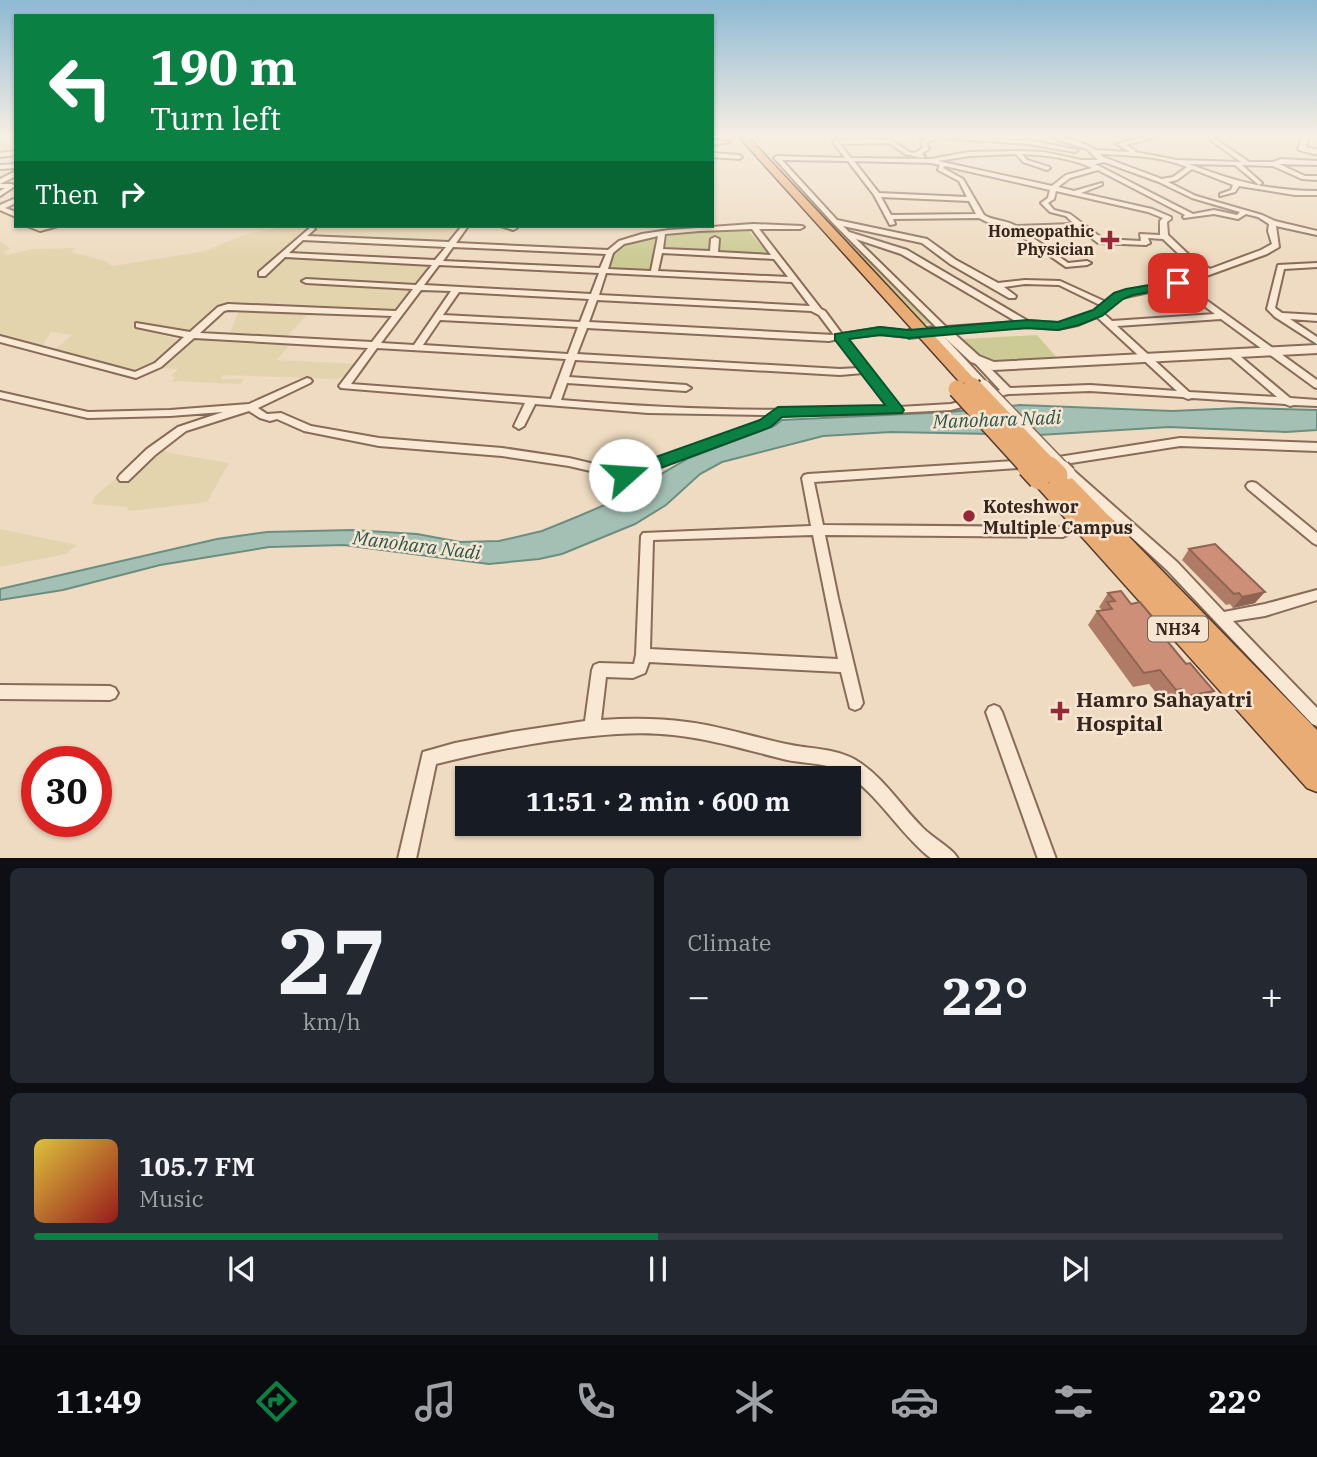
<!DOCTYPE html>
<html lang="en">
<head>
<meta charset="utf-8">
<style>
	:root { --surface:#171b24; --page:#242831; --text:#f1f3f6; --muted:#9ea1a6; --line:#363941; --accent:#0b8043 }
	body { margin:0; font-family:"IBM Plex Serif",serif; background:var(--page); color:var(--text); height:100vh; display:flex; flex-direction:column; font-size:26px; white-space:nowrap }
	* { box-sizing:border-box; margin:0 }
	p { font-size:23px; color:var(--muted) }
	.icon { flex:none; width:38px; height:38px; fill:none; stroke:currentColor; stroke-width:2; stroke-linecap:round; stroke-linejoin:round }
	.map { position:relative; height:858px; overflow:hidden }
	.drawer { display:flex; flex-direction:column; gap:10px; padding:10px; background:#0d0f14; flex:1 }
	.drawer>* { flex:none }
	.banner { position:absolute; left:14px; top:14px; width:700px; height:214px; border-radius:0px; box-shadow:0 2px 5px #0004; background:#0b8043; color:#fff; overflow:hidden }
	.speed { position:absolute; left:21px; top:746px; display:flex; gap:14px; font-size:35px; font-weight:700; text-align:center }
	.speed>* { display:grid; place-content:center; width:91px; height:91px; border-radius:50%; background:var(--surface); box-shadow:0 2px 5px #0004; line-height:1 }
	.speed .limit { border:10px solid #d22; background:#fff; color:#111 }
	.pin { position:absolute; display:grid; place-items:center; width:60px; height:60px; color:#fff; margin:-30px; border-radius:14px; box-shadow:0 4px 10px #0006 }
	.me { position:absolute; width:77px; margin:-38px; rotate:71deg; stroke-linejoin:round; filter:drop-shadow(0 0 5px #0008) }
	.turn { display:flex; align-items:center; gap:24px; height:147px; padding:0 21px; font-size:32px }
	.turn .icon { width:91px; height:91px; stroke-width:2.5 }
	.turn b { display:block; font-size:49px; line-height:60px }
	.then { display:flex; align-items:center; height:66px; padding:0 21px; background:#0003; gap:14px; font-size:26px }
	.big { font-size:52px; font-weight:800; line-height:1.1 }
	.drawer .tile { flex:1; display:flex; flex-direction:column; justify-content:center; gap:10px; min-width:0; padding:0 24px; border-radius:10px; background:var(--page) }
	.drawer .dial { align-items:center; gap:0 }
	.dial b { font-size:91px; line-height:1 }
	.song { display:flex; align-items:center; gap:21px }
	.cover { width:84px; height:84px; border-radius:10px; background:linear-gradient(135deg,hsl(50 70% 55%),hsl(0 70% 35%)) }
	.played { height:7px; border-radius:4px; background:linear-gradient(90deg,var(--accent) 50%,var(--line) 50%) }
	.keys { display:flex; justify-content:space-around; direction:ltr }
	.heat { display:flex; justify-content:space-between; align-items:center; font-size:38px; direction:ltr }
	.drawer .tiles { flex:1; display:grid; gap:10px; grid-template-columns:1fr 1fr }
	.tile:last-child { grid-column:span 2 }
	.trip { position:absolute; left:455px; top:766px; width:406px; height:70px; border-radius:0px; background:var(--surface); box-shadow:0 2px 5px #0004; font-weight:800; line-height:70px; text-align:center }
	.menu { display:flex; height:112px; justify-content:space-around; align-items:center; background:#090b0e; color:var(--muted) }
	.menu .icon { width:49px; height:49px }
	.menu .selected { color:var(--accent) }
	.menu b { font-size:32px; color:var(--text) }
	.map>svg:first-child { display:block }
	.farmland { fill:#e4d4ae }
	.green { fill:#cccb95 }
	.water { fill:#a4c0b4; stroke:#6b8e81; stroke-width:2 }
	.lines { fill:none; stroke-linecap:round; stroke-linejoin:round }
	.minor-casing { stroke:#886b59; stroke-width:4 }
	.tertiary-casing { stroke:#886b59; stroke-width:4 }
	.secondary-casing { stroke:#694d3c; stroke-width:3 }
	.trunk-casing { stroke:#553a2d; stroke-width:3 }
	.minor { fill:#f9e9d4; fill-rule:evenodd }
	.tertiary { fill:#f9e9d4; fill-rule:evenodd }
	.secondary { fill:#f9e9d4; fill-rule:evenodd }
	.trunk { fill:#e8ac74; fill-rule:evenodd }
	.minor-bridge-far1-casing { stroke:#886b59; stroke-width:13; stroke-linecap:butt }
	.minor-bridge-casing { stroke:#886b59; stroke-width:16; stroke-linecap:butt }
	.trunk-bridge-far1-casing { stroke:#553a2d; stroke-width:20; stroke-linecap:butt }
	.trunk-bridge-casing { stroke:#553a2d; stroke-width:24; stroke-linecap:butt }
	.minor-bridge-far1 { stroke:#f9e9d4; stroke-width:10 }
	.minor-bridge { stroke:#f9e9d4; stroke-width:12 }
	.trunk-bridge-far1 { stroke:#e8ac74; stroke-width:17 }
	.trunk-bridge { stroke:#e8ac74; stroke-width:21 }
	.wall { fill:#b07b66 }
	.shaded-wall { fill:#906453 }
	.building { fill:#cd8f77; stroke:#906453; stroke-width:2 }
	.route { fill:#0b8043; stroke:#07532c; stroke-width:2 }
	.poi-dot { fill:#972838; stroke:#f6e6d1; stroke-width:2.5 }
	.labels { text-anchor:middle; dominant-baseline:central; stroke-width:5; stroke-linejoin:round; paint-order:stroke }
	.far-poi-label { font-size:16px; font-weight:bold; fill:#37261d; stroke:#f6e6d1; text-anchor:end }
	.shield { fill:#f6e6d1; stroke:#706053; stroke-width:2 }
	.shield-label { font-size:16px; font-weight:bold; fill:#37261d }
	.poi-label { font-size:18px; font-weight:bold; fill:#37261d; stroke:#f6e6d1; text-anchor:start }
	.water-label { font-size:19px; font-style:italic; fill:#2c574f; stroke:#f6e6d1 }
	.near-poi-label { font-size:21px; font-weight:bold; fill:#37261d; stroke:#f6e6d1; text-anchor:start }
</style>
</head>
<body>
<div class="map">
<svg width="1317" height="859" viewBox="0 0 1317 859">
	<rect width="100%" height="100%" fill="#eedbc1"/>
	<path class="farmland" d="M288,226l21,1 -50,46 30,-16 142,9 -12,16 -5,2 -108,-5 -4,4 109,8 -15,20 -162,-7 -18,5 -28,22 -44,-8 -8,5 43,12 -34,30 -6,2 -84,-23 17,-14 -21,-3 -9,14 -42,-12v-93l11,8 -7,2 2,4 26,-6 44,-1 -5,4 34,9 7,5 90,-14 45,-18z
		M330,226h130l-11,14 -5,2 -137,-8 6,-6z
		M240,308l70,4 -24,25 -56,-4z
		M200,338l90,6 -13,16 79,4 -8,11 -12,4 -113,-4 -2,4h23l-4,5 -68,-3 3,-3 -4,-2 7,-7 -18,-1 30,-28z
		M155,446l15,7 59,10 -22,39 -78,9 -2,-4 -35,-3 3,-8z
		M0,529l77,16 -11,9 -66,13z"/>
	<path class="green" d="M789,180l79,76 63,67 -6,1z
		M746,228l22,25 -101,-3 -4,-2 5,-14 34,-5z
		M658,238l-6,32 -44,-2 10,-24z
		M1037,335l21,24 -67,4 -11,-4 -17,-20z"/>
	<path class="water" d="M1020,405l152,6 69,-3 76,2v20l-31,2 -117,-5 -130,8 -148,-3 -68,4 -101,26 -22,12 -34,31 -31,19 -73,30 -23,5 -50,5 -145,-19 -75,2 -109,18 -97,25 -63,10v-11l217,-50 50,-7 85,-2 65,4 43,8 39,-1 43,-10 37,-15 37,-16 73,-42 85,-32 8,-6 167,-8z"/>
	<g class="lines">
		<g class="minor-casing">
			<path id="minor" d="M928,138h8l-10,5 3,6 -8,5 4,2 -3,2 -17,-4 -16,-11 -49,1 11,14 80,1 38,-7 50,-1 25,1 37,8h17l-11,-11 -35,-11 18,1 14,5 12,6 34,2 -13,-8 23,-6h12l-27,7 10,5v2l42,8 64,2 -29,-21 -1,-1 3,-2 35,24h24l8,-3 36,2v4l-38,-1 26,12h12v4l-15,-1 -29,-13 -31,-1 19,17 1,1 -3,2 -24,-20 -46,-1c44,17 81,27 128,27v4h-22l-56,-9 -4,6 -15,4v-2l11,-4 2,-5 -41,-16 -15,11 -9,2 28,14 66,19 13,6 42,10v4l-41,-9 3,21 -12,7 -83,30 133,96v8l-3,-1 -93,-68 -104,7 72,66 88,5 -49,-42 -2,-2 5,-3 3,1 56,47 27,2v6l-23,-1 -4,1 -5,-2 -93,-6 -4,1 -5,-2 -93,-6 -82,3 -57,16 -78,4 -92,1 -12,11 -144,53 -56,-13 -67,-10 -123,-10 -75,-15 -27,-12 -7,2 -10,-3 -11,-7 -63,20 -31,24 -27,26h-8l-2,-3 2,-3 27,-26 31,-22 45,-15 -53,4 -82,2 -88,-20v-6l88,20 82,-2 79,-6 58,-26 3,1 2,2 -2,2 -52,25 9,6 14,-1 30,13 68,12 123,10 67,10 55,13 137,-49 8,-7 -121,-2 -113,-9 -11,22 -5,3 -5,-3 11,-23 -184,-15 -2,-2 29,-38 -174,-10 -33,29 -25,11 -136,-36v-6l135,36 20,-9 29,-26 -48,-10v-4l54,9 28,-25 10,-3 168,7 17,-22 -107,-6 -4,-2 4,-2 110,6 16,-20 -147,-8 -20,19h-6v-4l52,-45 4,2 -8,7 142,6 13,-16h6l-12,17 152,7 11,-9 23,-7 27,-4 84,-6 49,2 2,1 -4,2h-41l62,80 4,2 17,23 38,-6 32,4v4l-3,1 -29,-3 -34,4 53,69 52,-3 49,-14 -25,-27 5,-3 3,1 27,27 80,-3 87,6 -80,-74 -19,8 -20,4 -31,-2 -86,5 -108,-109 -59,-65 3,-2 68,2 -12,-16 3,-2 54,-1 19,13 6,1 8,-5 -2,-7zM1016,154l7,8 24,8 3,-2 -1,-1 -22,-7 -5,-6c23,1 50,4 70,14l-26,7 -14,11 -114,-25 31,-5zM1100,154c29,1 60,2 87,13l-14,10 -11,2 -59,-22zM782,160l66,1 26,34 16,30 5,-1 -2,-5 86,-1 8,4 21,5 58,40 21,-2 4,-2 -4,-2 -19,2 -46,-33 56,-2 20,15 48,2 4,-2 -2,-5 15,1 19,18 21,14 -27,10 -61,13 -9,8 -46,-21 -35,-1 -27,3 -42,-23 -29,-21 -90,-19zM854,161l77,2 9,2 -2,5 21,11 8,16 -88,-4zM1104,162l55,20 33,16 48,14 -3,3 -23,-5 -21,4 -98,-50zM945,166l105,24 -2,8 -7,5 9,9 16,4 8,8 -58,2c-10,-6 -22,-5 -32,-11l-21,-36 -20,-11zM1098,170l87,45 -2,2 1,1 30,-4 24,5 8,-5 12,3 11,7 -1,7 4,13 -11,6 -51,19 -22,-15 -20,-19 -1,-13 4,-3v-2l-19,-8 -71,-16 21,-8v-2l-28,8 -16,-4 12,-9zM1056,191l92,21 15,6 -3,3v14l-20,-1 1,7 -38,-2 -33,-25 -16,-4 -6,-7 6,-4zM881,197l88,4 7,13 -85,1zM843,226l79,17 28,21 59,34h6l1,-2 -12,-9 21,-3 34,1 43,21 -7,5 -22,10 -15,2 -30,-2 -121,-71 -58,-18zM752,229l19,26 -53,-3 1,-13 -4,-2 -4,2 -1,12 -47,-2 2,-15 34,-3zM658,236l-7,35 -43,-2 5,-16 11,-9zM856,239l45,15 116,68 -71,5zM303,240l143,7 -11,13 -146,-7zM453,247l153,7 -6,14 -157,-7zM662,253l112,6 14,18 -130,-6zM439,265l160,8 -8,21 -167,-9zM606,273l186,9 18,24 -211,-11zM1177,286l38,28 -103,7 -9,-8 18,-15zM421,290l30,1 -37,54 -33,-2zM459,292l130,7 -9,23 -137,-7zM597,300l214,11 8,4 15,20 -245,-13zM228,310l164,6 -20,26 -172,-9 24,-22zM440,320l138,7 -10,27 -145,-9zM587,328l242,13 9,-2 21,29 -19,1 -263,-15zM377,348l189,11 -15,40 -200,-15zM575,360l265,15 23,-2 25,34c-108,6 -218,2 -327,-7l6,-17 119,8 5,-3 -5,-3 -117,-8z
				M945,138l83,2 50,10 -3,2 -47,-8z
				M16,151v4l-16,2v-4z
				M712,153l27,2 3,2 -3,2 -27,-2z
				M16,164v4l-16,1v-4z
				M16,171v5l-16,8v-5z
				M0,184h12l3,2 -15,10v-5l5,-3h-5z
				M16,198v5l-11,5 11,4v5l-16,-7v-5z
				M27,226h31l-18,5z
				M501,226h11l5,2 -4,2z
				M1317,263v4l-33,2 -9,39 7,5 35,2v6l-27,-2 27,18v7l-42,-27 -8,-8 11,-44z
				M934,328l3,1 50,54 2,2 -2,2h-6l-50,-54v-4z
				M1180,438l137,5v8l-137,-5 -128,20 -6,-4 6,-4z
				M1029,460l6,4 -2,3 -219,15 9,43 240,2 4,2 2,3 -2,3 -4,2 -238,-2 13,63 25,105 -3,5 -5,2 -5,-2 -9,-36 -192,-10 -4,11 -12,5 -27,-1 -5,43c29,-2 57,-2 86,2 33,4 66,15 99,22 22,5 48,4 68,15 28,16 46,46 68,68 9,10 32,22 36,32h-26l-4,-3c-30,-25 -50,-62 -83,-83 -17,-11 -43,-9 -62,-14 -36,-9 -72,-20 -110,-24 -26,-3 -53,-2 -80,1 -53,5 -105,15 -157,28l-20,95h-18l25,-107 32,-9 57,-11 73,-11 7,-51 2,-5 5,-2 35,1 2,-9 5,-119 2,-3 168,-7 -9,-48 2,-3 4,-1zM813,535l25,124 -188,-10 3,-109z
				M1069,469l4,1 104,92 47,50 41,-8 52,-14v10l-52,16 -32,5 84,87v18l-5,-2 -145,-154 -102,-94 -2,-3 2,-3z
				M1252,482l4,1 61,50v12l-4,-2 -65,-54 -2,-3 2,-3z
				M0,685l110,1 5,2 3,5 -3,5 -5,2 -110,-1z
				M994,705l5,2 3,5 54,147h-18l-52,-147 3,-5z"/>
		</g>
		<g class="tertiary-casing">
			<path id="tertiary" d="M944,326l4,2 31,28 15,6 323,-17v8l-324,17 -22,-8 -30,-28 -32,4 -6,-4 6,-4z"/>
		</g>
		<g class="secondary-casing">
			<path id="secondary" d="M1301,138h8l-3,9 11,2v6l-19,-5z
				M712,139l19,3 -19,3z"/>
		</g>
		<g class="trunk-casing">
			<path id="trunk" d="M740,138h9l229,245 2,3 -2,3h-12z
				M1057,469l7,1 253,260v62l-10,-4 -277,-309 2,-5 7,-2 11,7 -2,-4 2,-5z"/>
		</g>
		<use href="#minor" class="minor"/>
		<use href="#tertiary" class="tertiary"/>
		<use href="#secondary" class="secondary"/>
		<use href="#trunk" class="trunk"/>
		<g class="minor-bridge-far1-casing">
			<path id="minor-bridge-far1" d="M984,385l81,84"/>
		</g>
		<g class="minor-bridge-casing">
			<path id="minor-bridge" d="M1063,467l6,6"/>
		</g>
		<g class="trunk-bridge-far1-casing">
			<path id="trunk-bridge-far1" d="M972,386l79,83
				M957,389l73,80"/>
		</g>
		<g class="trunk-bridge-casing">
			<path id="trunk-bridge" d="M1028,467l11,12
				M1049,467l8,8"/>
		</g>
		<use href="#minor-bridge-far1" class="minor-bridge-far1"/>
		<use href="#minor-bridge" class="minor-bridge"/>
		<use href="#trunk-bridge-far1" class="trunk-bridge-far1"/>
		<use href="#trunk-bridge" class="trunk-bridge"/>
	</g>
	<path class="wall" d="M1189,549l66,54 -22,5 -3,-4 -4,1 -44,-45z
		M1108,593l23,11 36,31 -2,3 21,26 28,27 -13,14 -26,4 -6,-7 -5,1 -15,-19 -16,3 -45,-62 9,-14 5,-1 -3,-3z"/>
	<path class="shaded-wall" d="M1265,592l-10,11 -22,5 9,-11z"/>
	<path class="building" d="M1215,544l50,48 -23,5 -3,-4 -5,1 -45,-45z
		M1121,591l10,13 9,-2 27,33 -4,1 23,28 4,-1 24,28 -27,5 -6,-7 -5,1 -16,-20 -16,3 -47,-62 15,-2 -5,-7 8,-1 -7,-8z"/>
	<linearGradient id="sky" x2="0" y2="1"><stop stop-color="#8db9d3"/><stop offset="0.53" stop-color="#f7efe3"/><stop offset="1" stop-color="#f7efe3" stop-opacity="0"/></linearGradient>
	<rect width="1317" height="258" fill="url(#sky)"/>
	<path class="route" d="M1178,280l4,1v5l-49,9 -10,4 -21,17 -23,9 -21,5 -31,-2 -118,10 -29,-3 -31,4 53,68 2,3 -2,3 -120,4 -11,10 -140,52 -6,2 -9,-6 3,-5 141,-50 18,-13 107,-2 -50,-65v-6l45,-7 29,3 118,-10 31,2 35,-12 21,-17 12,-4z"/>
	<g class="poi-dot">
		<path d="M1106.5 229.5h7v7h7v7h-7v7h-7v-7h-7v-7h7z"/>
		<circle cx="969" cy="516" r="7"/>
		<path d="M1056.5 700.5h7v7h7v7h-7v7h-7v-7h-7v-7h7z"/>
	</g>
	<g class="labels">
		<g class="far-poi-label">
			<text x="1094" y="231">Homeopathic<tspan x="1094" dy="18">Physician</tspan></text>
		</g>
		<rect class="shield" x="1148" y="616.5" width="60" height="25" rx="5"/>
		<g class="shield-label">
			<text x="1178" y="629">NH34</text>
		</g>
		<g class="poi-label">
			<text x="983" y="506">Koteshwor<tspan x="983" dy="21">Multiple Campus</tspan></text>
		</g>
		<g class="water-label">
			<text transform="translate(997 419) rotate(-2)">Manohara Nadi</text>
			<text transform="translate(417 545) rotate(7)">Manohara Nadi</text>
		</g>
		<g class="near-poi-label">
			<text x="1076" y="699">Hamro Sahayatri<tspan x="1076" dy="24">Hospital</tspan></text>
		</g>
	</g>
</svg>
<div class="speed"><div class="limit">30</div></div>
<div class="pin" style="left:1178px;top:283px;background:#d93025"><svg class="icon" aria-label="arrive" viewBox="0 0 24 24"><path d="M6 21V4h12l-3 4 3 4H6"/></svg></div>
<svg class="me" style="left:625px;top:475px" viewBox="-20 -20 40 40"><circle r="19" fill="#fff"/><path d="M0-13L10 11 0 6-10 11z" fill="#0b8043"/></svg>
<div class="trip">11:51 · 2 min · 600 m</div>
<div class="banner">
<div class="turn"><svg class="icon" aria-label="left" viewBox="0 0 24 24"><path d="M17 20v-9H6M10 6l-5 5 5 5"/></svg><div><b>190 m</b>Turn left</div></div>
<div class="then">Then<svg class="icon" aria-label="right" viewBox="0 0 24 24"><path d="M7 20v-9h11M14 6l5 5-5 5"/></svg></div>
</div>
</div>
<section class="drawer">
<div class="tiles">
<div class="tile dial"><b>27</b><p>km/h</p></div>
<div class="tile"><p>Climate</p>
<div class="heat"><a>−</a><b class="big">22°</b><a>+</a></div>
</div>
<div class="tile">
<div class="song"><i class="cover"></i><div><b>105.7 FM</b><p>Music</p></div></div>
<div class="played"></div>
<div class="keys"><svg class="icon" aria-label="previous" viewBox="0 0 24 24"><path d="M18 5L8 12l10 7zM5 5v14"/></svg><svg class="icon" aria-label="pause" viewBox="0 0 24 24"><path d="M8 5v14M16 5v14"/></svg><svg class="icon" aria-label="next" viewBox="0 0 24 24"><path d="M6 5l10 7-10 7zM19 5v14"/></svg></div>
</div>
</div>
</section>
<nav class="menu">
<b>11:49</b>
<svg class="icon selected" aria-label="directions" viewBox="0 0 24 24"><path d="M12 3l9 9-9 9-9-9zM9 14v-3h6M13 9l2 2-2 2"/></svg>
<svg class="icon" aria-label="music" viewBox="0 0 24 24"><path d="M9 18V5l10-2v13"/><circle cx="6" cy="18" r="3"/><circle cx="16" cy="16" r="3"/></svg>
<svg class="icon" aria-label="phone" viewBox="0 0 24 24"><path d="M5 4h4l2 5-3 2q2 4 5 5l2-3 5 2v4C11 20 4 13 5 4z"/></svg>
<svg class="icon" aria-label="climate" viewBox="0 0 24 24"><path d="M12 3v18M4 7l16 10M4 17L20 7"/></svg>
<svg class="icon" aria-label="car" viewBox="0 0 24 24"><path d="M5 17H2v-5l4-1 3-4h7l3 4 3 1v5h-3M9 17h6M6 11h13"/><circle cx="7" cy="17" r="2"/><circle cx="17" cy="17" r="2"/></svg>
<svg class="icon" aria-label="filters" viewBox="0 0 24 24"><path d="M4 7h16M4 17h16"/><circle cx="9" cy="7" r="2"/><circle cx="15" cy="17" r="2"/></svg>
<b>22°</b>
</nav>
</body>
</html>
